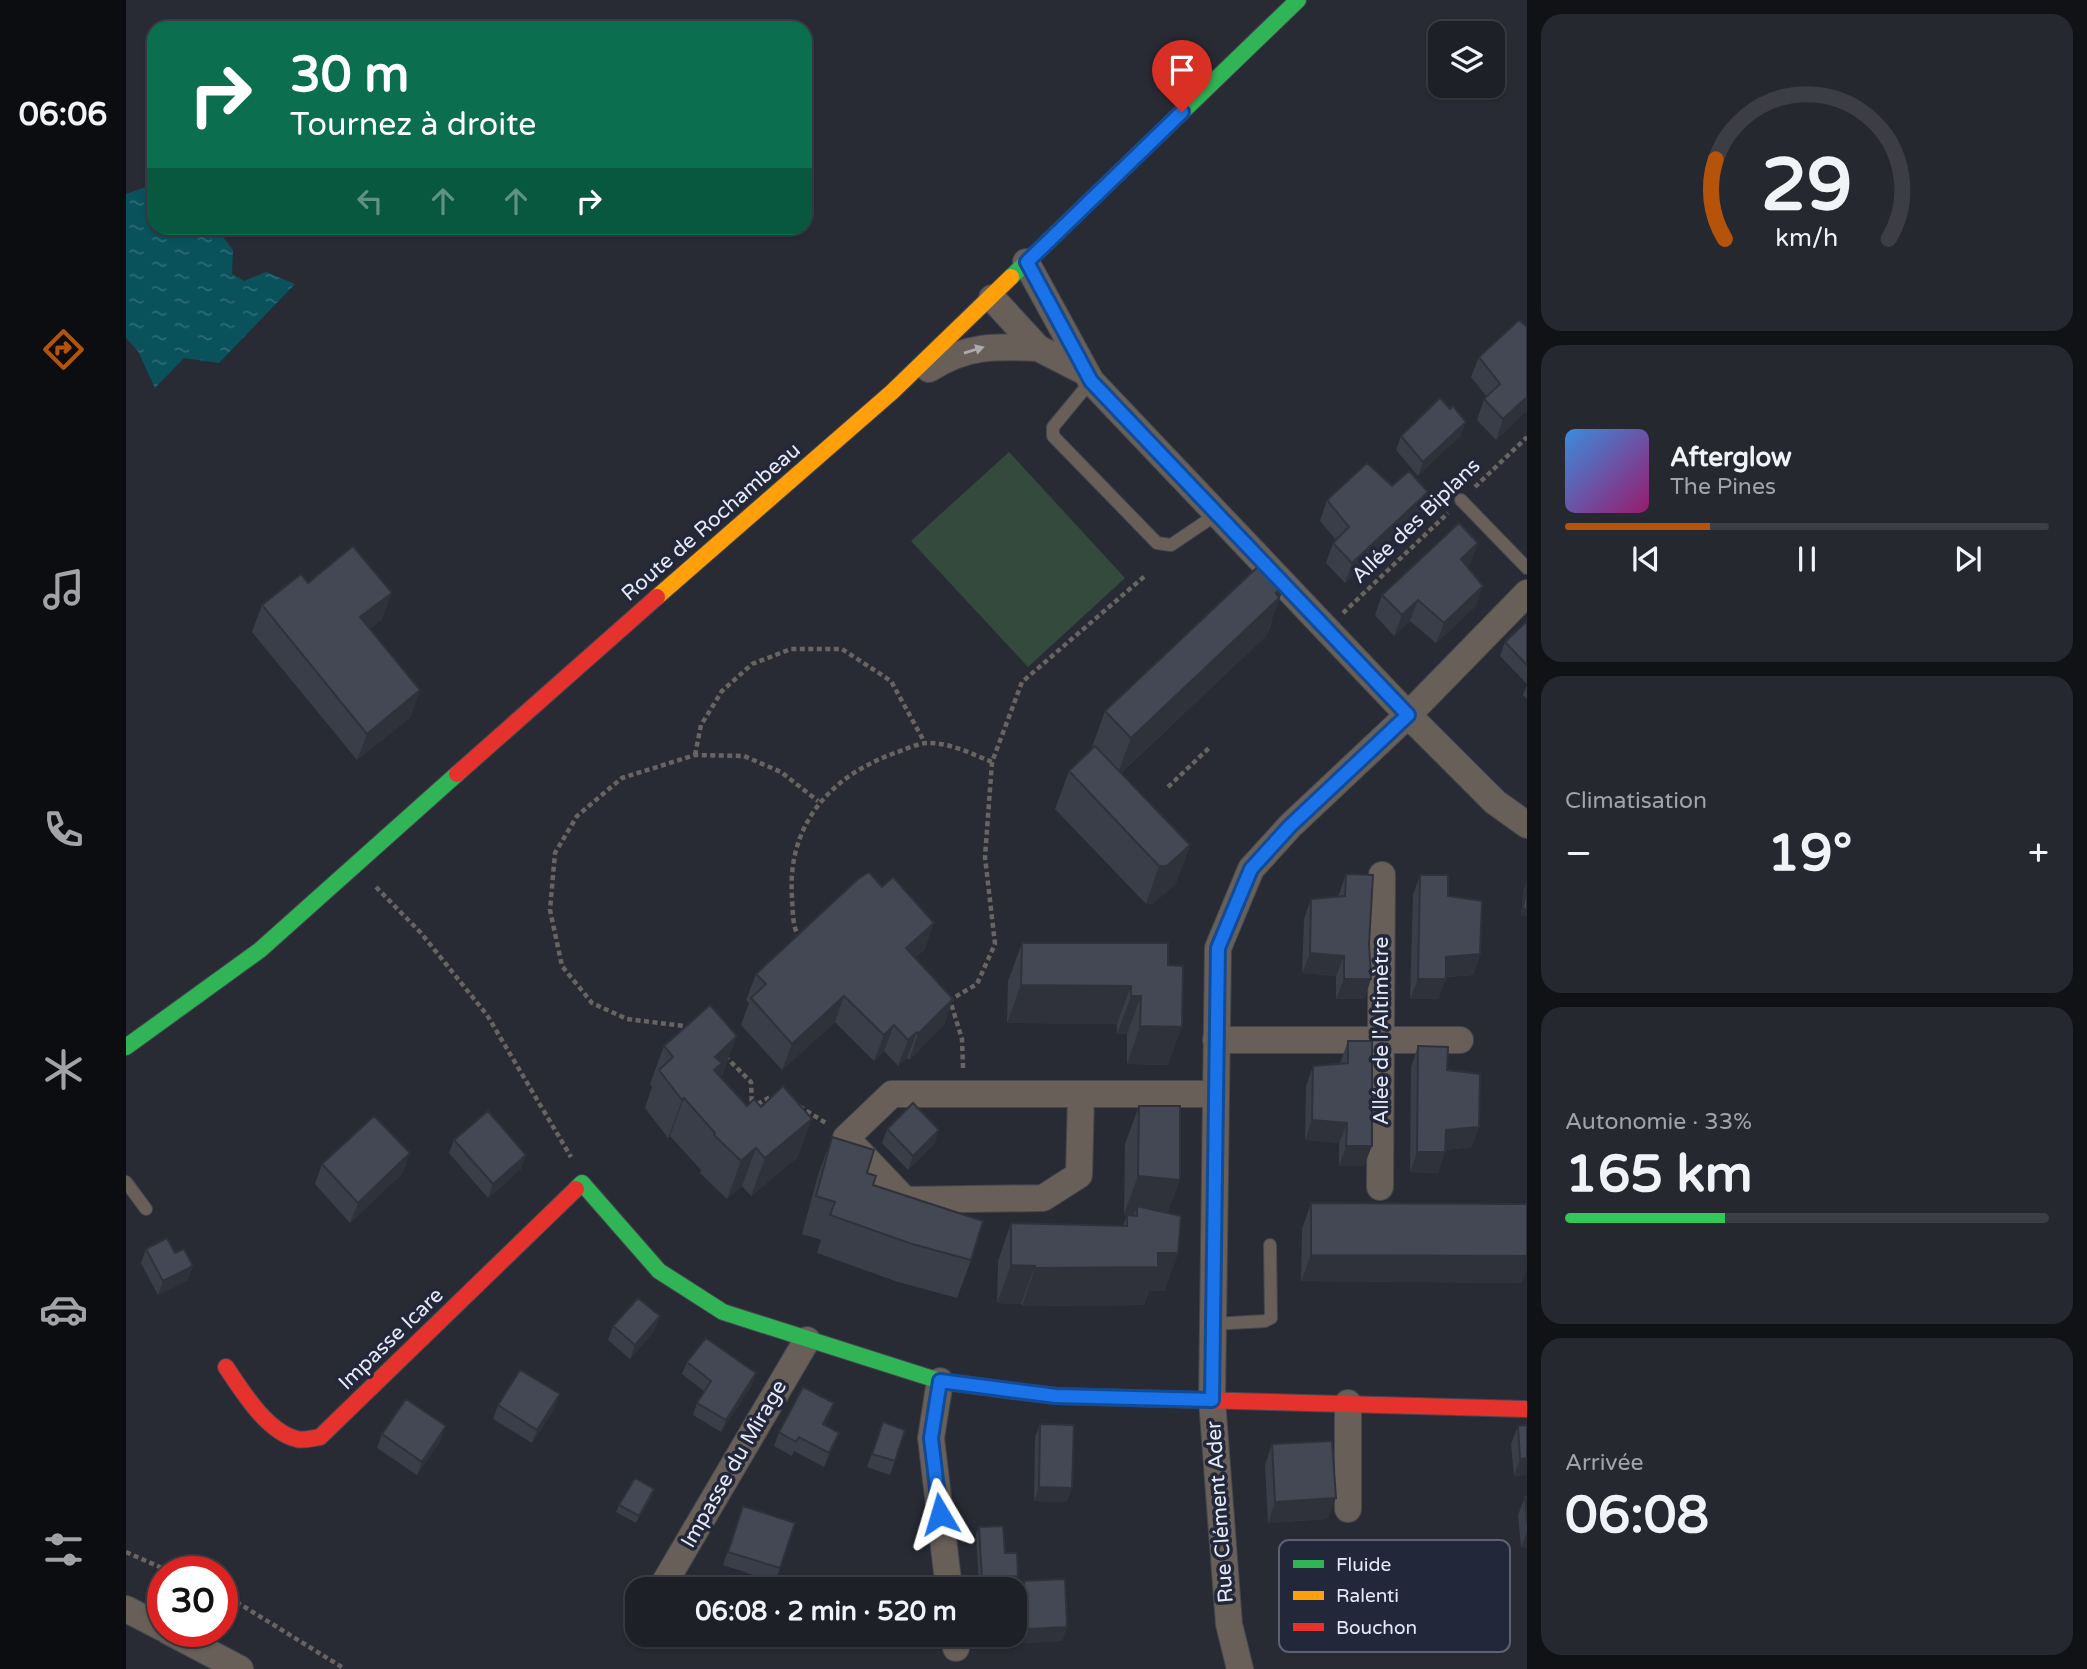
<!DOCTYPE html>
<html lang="fr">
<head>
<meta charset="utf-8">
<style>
	:root { --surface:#1e2027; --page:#26282f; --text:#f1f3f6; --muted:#a1a3a7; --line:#3c3e44; --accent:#b45309 }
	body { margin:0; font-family:"Varela Round",sans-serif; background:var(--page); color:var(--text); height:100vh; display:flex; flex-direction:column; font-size:26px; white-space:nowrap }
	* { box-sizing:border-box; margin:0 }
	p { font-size:23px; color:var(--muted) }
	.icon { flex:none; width:38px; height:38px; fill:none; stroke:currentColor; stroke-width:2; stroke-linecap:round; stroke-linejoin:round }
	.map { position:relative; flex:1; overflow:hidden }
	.drawer { display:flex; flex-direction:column; gap:14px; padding:14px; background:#101215; width:560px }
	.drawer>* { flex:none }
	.guide { position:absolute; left:21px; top:21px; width:665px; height:214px; border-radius:21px; box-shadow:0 2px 5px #0004,0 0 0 2px var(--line); background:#0b6e4f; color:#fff; overflow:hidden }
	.controls { position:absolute; left:1302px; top:21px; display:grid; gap:14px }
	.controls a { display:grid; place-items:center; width:77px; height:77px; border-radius:14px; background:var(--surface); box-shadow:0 2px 5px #0004,0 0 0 2px var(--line); font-size:35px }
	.speed { position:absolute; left:21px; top:1556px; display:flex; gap:14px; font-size:35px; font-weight:700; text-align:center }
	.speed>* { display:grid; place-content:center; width:91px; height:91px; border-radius:50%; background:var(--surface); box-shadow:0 2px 5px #0004,0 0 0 2px var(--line); line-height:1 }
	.speed .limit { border:10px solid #d22; background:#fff; color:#111 }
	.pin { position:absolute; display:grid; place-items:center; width:60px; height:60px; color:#fff; margin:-72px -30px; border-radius:50% 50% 50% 0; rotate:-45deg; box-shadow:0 0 7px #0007 }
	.pin .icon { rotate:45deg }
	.me { position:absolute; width:77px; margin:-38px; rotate:353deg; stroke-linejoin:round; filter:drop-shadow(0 0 5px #0008) }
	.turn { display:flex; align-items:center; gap:24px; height:147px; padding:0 28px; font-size:32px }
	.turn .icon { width:91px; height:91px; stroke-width:2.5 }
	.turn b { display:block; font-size:49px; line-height:60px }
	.lanes { display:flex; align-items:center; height:66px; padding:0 28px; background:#0003; justify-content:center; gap:35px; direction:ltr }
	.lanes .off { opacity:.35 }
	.big { font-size:52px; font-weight:700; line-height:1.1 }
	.drawer .widget { flex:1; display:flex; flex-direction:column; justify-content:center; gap:10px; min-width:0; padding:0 24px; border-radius:21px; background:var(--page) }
	.drawer .dial { align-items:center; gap:0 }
	.dial svg { height:182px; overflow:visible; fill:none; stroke:var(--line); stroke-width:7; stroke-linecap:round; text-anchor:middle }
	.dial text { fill:var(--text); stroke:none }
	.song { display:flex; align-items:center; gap:21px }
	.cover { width:84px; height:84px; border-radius:10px; background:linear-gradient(135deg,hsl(210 70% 55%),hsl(320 70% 35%)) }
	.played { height:7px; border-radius:4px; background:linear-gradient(90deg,var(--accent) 30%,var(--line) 30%) }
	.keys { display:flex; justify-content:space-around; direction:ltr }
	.heat { display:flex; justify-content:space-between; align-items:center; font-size:38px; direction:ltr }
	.charge { height:10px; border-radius:5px; background:linear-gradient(90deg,#34c759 33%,var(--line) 0) }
	.trip { position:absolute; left:499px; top:1577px; width:402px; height:70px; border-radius:21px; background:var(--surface); box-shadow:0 2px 5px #0004,0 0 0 2px var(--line); font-weight:700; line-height:70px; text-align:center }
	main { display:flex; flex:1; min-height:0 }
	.tabs { display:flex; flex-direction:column; width:126px; justify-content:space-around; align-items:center; background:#0c0d10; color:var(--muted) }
	.tabs .icon { width:49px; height:49px }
	.tabs .current { color:var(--accent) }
	.tabs b { font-size:32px; color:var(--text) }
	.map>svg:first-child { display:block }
	.garden { fill:#334a3c }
	.water { fill:url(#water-ripples) }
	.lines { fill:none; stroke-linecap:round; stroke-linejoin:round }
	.lane-casing { stroke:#43474e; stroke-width:14 }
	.street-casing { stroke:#43474e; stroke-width:28 }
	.fast-casing { stroke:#43474e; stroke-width:18 }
	.slow-casing { stroke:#43474e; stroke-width:18 }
	.jam-casing { stroke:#43474e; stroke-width:18 }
	.path { stroke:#696462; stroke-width:4.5; stroke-dasharray:5 3.5; stroke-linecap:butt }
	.lane { stroke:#685f58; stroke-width:12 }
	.street { stroke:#685f58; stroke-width:26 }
	.fast { stroke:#30b455; stroke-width:16 }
	.slow { stroke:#ff9f0a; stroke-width:16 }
	.jam { stroke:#e5322d; stroke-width:16 }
	.wall { fill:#3a3e48 }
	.shaded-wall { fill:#30323b }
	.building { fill:#444854; stroke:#30323b; stroke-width:2 }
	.oneway { fill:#adabaf }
	.route-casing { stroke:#114b97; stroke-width:18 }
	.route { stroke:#1a73e8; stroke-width:12 }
	.labels { text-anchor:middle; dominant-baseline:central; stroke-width:7; stroke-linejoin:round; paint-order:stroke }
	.street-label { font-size:21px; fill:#e5eaf6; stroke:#22283a }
	.key { fill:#22283a; stroke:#5c6272; stroke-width:2 }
	.key-label { font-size:19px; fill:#e5eaf6 }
</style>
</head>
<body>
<main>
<nav class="tabs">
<b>06:06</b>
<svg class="icon current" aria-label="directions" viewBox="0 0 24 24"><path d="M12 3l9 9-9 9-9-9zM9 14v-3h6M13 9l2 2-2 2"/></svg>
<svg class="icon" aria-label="music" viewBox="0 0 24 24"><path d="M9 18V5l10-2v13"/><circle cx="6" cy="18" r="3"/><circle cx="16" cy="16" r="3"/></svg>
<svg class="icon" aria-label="phone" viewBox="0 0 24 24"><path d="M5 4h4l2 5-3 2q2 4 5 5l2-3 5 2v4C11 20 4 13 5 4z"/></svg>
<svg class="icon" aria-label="climate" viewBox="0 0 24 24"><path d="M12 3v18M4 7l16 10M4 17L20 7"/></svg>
<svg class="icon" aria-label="car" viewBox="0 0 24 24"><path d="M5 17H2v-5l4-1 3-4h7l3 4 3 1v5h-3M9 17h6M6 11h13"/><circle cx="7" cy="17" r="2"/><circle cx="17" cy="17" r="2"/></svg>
<svg class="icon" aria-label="filters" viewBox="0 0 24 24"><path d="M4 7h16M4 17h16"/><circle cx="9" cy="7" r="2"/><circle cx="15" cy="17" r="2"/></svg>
</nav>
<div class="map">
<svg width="1401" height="1669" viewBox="0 0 1401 1669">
	<defs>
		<pattern id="water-ripples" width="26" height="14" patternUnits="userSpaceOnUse" patternTransform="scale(1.75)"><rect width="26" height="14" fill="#09525c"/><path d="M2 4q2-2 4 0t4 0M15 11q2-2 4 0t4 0" fill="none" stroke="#2d6b74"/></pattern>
	</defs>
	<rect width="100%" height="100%" fill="#282b34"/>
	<path class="garden" d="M883,452l116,126 -97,89 -117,-126z"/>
	<path class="water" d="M20,187l8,6v35h62l17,22 -1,24 12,7 22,-9 29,12 -76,79 -35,-5 -29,30 -17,-37 -12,-13v-144z"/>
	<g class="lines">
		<g class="lane-casing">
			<path id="lane" d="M965,381l-38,46v9l104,107 14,2 46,-31
				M1335,500l66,68
				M0,1182l20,27
				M1087,1324l52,-3 6,-3 -1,-73"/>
		</g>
		<g class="street-casing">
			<path id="street" d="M900,262l65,119 317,334 87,87 32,23
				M866,298l46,50 47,24
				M803,369c38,-24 66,-23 109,-21
				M1090,1040h244
				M955,1096l-2,79 -36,23 -138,2 -59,-62 46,-44h323
				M1254,1187l2,-312
				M814,1381l-9,57 18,151
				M1222,1509v-106
				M536,1587l145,-247
				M0,1609l37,19
				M42,1631l72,38
				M828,1634l2,14
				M1114,1669l-11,-45 -17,-224 6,-452 33,-79 39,-43 118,-111 119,-122"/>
		</g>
		<g class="fast-casing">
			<path id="fast" d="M885,277l287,-277
				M0,1047l134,-97 197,-176
				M450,1189l6,-6 77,88 64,41 217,69 74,10"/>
		</g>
		<g class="slow-casing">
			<path id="slow" d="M531,597l235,-205 119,-115"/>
		</g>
		<g class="jam-casing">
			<path id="jam" d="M331,774l200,-177
				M100,1367c16,24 41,65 71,72 7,2 16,-1 23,-2l256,-248
				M888,1391l42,5 471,13"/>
		</g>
		<path class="path" d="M1349,487l52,-50
			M1217,613l105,-100
			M569,755l6,-30 21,-34 30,-27 39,-15h51l49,32 34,62
			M1042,787l42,-40
			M250,887l45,46 66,82 84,142
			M674,939c-8,-12 -7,-27 -8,-42 -5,-72 38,-121 103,-144 9,-3 21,-9 31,-10 23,-1 46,11 66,19
			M564,1030l-6,-4 -57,-7 -35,-16 -30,-37 -12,-56 5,-57 22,-37 45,-38 73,-23 49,1 37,16 37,29
			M599,1056l26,26 1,25 20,-11 5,2
			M837,1068l-1,-29 -12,-39 27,-16 18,-40 -10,-87 7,-95 30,-80 124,-107
			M666,1102l34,21
			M0,1552l45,20
			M96,1593l123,76"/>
		<use href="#lane" class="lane"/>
		<use href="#street" class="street"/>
		<use href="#fast" class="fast"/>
		<use href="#slow" class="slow"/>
		<use href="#jam" class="jam"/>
	</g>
	<path class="wall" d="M1353,357l48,53 -31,30 -19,-20 7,-21 3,-2 -16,-20z
		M1335,435l-43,41 -22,-26 5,-14z
		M1266,486l29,26 -76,71 -19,-20 7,-20 3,-3 -16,-19 7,-21z
		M1352,543l-8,21 -3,3 9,39 -40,37 -26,-22 -16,15 -19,-21 7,-20z
		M182,583l74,36 -12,10 41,88 -54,43 -105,-128 10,-27z
		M1401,621v63l-27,-28 5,-14z
		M1146,622l-6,14 -145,137 69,72 -14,38 -23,21h-7l-91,-95 14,-38 22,-21 14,-39z
		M1401,685v14l-4,-4z
		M1220,874l23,70 2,35 -7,20h-28v-23l-34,-3 2,-54 7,-20 27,-2z
		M1294,875l28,21 32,58 -7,21 -27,2 -8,22h-28l3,-104z
		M1401,882v34h-6l3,-27z
		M896,943h146v122l-41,-1v-30h-10v-10l-110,-1 1,-42z
		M799,949l-10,9 38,41 -9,26 -35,35 -2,-2 -9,8 -14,-15 -10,10 -39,-39 -53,48 -41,-45 8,-22 -3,-3 10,-26z
		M1222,1041l16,125h-25v-23l-34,-3 1,-54 7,-20 27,-3z
		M538,1046l59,28 -3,3 27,29 51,51 -47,39 -9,-10 -15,13 -27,-26 1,-3 -31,-34 -2,2 -23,-30 7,-21 -2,-3z
		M1292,1046l29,24 25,77 -27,3 -7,23 -28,-1 1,-105z
		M1013,1106l39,147 -14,38h-15l-5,14 -122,1 -1,-2 -24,-1 1,-42 13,-38 112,3 4,-11 6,1 -9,-2 1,-70z
		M761,1129l52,1 -5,14 -26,26 -26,-27z
		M706,1137l35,36 6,12 98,75 -14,38 -59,-16 -81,-29 4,-13 -19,-6 16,-59z
		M328,1140l72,15 -5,14 -33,29 -39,-45z
		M196,1164l81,9 -53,50 -35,-39z
		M1185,1203l211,80 -221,-2 1,-52z
		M20,1249l42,31 -30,15 -17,-32z
		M487,1326l42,4 -25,29 -22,-19z
		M561,1362l69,11 -5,13 -30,46 -28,-17 4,-12 8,-11 -23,-18z
		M708,1403l-10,22 15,8 -5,13 -10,21 -30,-16 -2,5 -18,-10 5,-14z
		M372,1405l57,3 -23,35 -39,-24z
		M757,1422l22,8 -15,45 -23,-8z
		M914,1424l27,78 -33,-1 1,-64z
		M1392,1426l9,49 -13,1 -3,-32z
		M256,1434l59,6 -24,35 -40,-27z
		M1146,1444l56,75 -60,4 -3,-58z
		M526,1496l-16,27 -20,-11 3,-7z
		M1399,1497h2v51h-6l-3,-33z
		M617,1506l37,62 -5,14 -52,-17z
		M853,1527l26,26 13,23 -2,7 -37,2 -3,-51z
		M898,1581l43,46 -5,14 -40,2 -3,-49z
		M1169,1582l53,33 -5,14 -52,2 -1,-36z"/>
	<path class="shaded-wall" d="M1401,397v13l-31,30 7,-21z
		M1340,422l-5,13 -43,41 5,-14z
		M1302,492l-7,20 -76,71 7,-20z
		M1352,543l-8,21 -16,16 7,-21z
		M1159,584l-19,52 -149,140 14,-38z
		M1357,586l-7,20 -40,37 8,-20z
		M266,593l-10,26 -31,25 9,-27z
		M1292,600l-8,21 -16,15 8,-21z
		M294,690l-9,27 -54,43 10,-26z
		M1064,845l-14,38 -23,21h-7l13,-38z
		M1397,909h4v7h-6z
		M808,923l-9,26 -28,25 9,-26z
		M1184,953l34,3 -8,20 -34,-3z
		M1354,954l-7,21 -34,2 7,-20z
		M1218,979h27l-7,20h-28z
		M1292,979h28l-8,20h-28z
		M895,985l110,1 -14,38 -110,-1z
		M718,996l-9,26 -53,48 10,-26z
		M1005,996h10l-14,38h-10z
		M827,999l-9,26 -35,35 9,-26z
		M768,1025l-10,26 -10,10 10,-26z
		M1014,1026l42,1 -14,38 -41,-1z
		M791,1032l-10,26 -9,8 10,-26z
		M611,1036l-14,38 -8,7 -7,20 7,-44z
		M558,1098l-14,38 -2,2 14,-38z
		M686,1119l-14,38 -47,39 14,-38z
		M1186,1120l35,3 -8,20 -34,-3z
		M1353,1127l-7,20 -34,4 8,-21z
		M813,1130l-5,14 -26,26 5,-14z
		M1220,1146h26l-8,20h-25z
		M630,1148l-14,38 -15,13 14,-38z
		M1291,1152h28l-7,21 -28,-1z
		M284,1153l-7,20 -53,50 8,-20z
		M400,1155l-5,14 -33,29 5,-14z
		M1012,1176l42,4 -14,38 -29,-12 -3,9 -10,-1z
		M1032,1253h20l-14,38h-15l-5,14 -122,1 13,-38z
		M1185,1255l216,1v14l-5,13 -221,-2z
		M885,1265l24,1 -14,38 -24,-1z
		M67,1266l-5,14 -30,15 5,-14z
		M534,1316l-5,14 -25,29 5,-14z
		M630,1373l-5,13 -30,46 5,-12z
		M434,1394l-5,14 -23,35 5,-13z
		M708,1403l-5,14 -11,20 5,-13z
		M320,1426l-5,14 -24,35 5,-13z
		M713,1433l-5,13 -10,21 5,-14z
		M1401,1458v17l-13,1 6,-17z
		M913,1487l33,1 -5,14 -33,-1z
		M528,1489l-2,7 -16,27 3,-7z
		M1210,1498l-8,21 -60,4 7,-21z
		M1401,1532v16h-6z
		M892,1576l-2,7 -37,2 3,-7z
		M1222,1615l-5,14 -52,2 5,-14z
		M941,1627l-5,14 -40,2 5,-14z"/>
	<path class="building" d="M1393,320l8,7v70l-24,22 -19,-20 16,-15 -21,-27z
		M1314,398l10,11 3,-3 13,16 -43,40 -22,-26z
		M1241,463l25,23 17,-15 19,21 -76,71 -19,-20 16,-16 -22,-27z
		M1333,523l19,20 -17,16 22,27 -39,37 -26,-23 -16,15 -20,-20z
		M227,546l39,47 -32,24 60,73 -53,44 -105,-129 39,-31 7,9z
		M1138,561l21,23 -9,9 3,5 -148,140 -26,-27z
		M1401,621v44l-22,-23z
		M969,746l95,99 -23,21h-8l-90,-95z
		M743,872l13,15 11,-10 41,46 -28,25 47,51 -35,35 -1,-2 -9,8 -14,-15 -10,10 -40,-39 -52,48 -41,-46 15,-14 -10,-10 102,-95z
		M1220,874l27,1 -4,69 2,35h-27v-23l-34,-3 1,-54 34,-3z
		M1294,875h28v21l34,5 -2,53 -34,3v22h-28z
		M1401,882v27h-4z
		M896,943h146v22l15,1 -1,61 -42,-1 1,-30h-10v-10l-110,-1z
		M584,1005l27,31 -22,21 7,6 -8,7 33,36 7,-7 7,8 22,-21 29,33 -47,39 -9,-10 -15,13 -27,-26 1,-2 -31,-35 -2,2 -23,-30 14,-13 -9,-11z
		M1222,1041h24v105h-26l1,-23 -35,-3 1,-54 35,-3z
		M1292,1046l30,1 -1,23 33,4 -1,53 -33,3 -1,22h-28z
		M787,1103l26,27 -26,26 -26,-27z
		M1013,1106h41v74l-42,-4z
		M362,1111l38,44 -33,29 -39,-44z
		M248,1116l36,37 -52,50 -36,-39z
		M706,1137l42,13 -7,23 9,3 -3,9 110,36 -12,39 -59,-16 -82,-29 5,-13 -19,-6z
		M1185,1203l216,1v52l-216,-1z
		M1011,1206l44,10 -3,37h-20v14l-123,1v-2l-24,-1v-42l116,3v-11l10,1z
		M41,1238l8,15 9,-4 9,17 -30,15 -17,-32z
		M512,1298l22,18 -25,29 -22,-19z
		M580,1338l50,35 -30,47 -29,-17 14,-22 -24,-19z
		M394,1370l40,24 -23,36 -39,-25z
		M677,1387l31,16 -11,21 16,9 -10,20 -30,-16 -3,5 -17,-10z
		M280,1399l40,27 -24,36 -40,-28z
		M757,1422l22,8 -10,31 -23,-7z
		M914,1424l34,1 -2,63 -33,-1z
		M1401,1425v33l-7,1 -2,-33z
		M1206,1441l4,57 -61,4 -3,-58z
		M509,1478l19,11 -15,27 -20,-11z
		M1399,1497h2v26z
		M617,1506l52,17 -15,45 -52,-16z
		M877,1526l2,27h12l1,23 -36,2 -3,-51z
		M939,1579l2,48 -40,2 -3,-48z"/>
	<defs><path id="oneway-solid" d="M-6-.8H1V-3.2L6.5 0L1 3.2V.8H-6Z" transform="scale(1.75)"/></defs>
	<use class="oneway" href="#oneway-solid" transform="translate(848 350) rotate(-17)"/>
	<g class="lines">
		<g class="route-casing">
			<path id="route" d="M814,1514l-9,-76 9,-57 116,15 156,4 6,-452 33,-79 39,-43 118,-111 -317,-334 -64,-119 155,-150"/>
		</g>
		<use href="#route" class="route"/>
	</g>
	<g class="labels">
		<g class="street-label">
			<text transform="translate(1290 521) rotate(-44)">Allée des Biplans</text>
			<text transform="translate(585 522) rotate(-41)">Route de Rochambeau</text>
			<text transform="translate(1255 1031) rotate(-90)">Allée de l'Altimètre</text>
			<text transform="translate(265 1339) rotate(-44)">Impasse Icare</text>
			<text transform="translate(608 1464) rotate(-60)">Impasse du Mirage</text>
			<text transform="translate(1094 1512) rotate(-94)">Rue Clément Ader</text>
		</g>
	</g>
	<rect x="1153" y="1540" width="231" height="112" rx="10" class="key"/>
	<rect x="1167" y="1560" width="31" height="8" fill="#30b455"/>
	<rect x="1167" y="1591" width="31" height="9" fill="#ff9f0a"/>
	<rect x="1167" y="1623" width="31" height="8" fill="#e5322d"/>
	<g class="key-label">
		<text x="1210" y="1571">Fluide</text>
		<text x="1210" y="1602">Ralenti</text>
		<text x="1210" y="1634">Bouchon</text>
	</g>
</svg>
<div class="controls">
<a><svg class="icon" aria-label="layers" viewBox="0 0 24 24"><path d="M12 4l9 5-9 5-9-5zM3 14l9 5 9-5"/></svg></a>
</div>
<div class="speed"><div class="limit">30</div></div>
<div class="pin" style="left:1056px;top:112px;background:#d93025"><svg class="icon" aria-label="arrive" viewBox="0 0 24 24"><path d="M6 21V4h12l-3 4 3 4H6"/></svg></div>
<svg class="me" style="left:814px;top:1514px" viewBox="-20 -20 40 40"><path d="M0-17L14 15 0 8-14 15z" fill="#1a73e8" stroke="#fff" stroke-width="4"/></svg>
<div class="trip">06:08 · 2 min · 520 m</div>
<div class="guide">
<div class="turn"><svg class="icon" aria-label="right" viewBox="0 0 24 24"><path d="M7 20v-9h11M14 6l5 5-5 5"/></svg><div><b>30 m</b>Tournez à droite</div></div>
<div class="lanes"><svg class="icon off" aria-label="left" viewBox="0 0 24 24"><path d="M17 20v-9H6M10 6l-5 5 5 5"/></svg><svg class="icon off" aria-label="ahead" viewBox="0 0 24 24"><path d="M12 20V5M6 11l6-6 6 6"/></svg><svg class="icon off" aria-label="ahead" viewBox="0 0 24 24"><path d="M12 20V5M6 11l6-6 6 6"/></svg><svg class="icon" aria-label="right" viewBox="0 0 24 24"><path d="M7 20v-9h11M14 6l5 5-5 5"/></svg></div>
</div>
</div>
<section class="drawer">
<div class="widget dial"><svg viewBox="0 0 100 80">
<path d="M14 69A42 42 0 1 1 86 69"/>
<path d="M14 69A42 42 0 0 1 10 34" stroke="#b45309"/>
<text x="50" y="56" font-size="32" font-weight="700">29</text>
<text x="50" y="72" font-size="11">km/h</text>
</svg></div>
<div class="widget">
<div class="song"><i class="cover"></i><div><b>Afterglow</b><p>The Pines</p></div></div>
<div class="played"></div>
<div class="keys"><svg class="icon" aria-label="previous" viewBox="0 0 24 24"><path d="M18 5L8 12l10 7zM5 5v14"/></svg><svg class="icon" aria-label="pause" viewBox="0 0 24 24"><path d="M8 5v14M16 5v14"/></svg><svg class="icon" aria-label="next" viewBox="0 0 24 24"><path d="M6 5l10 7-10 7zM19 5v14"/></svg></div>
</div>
<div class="widget"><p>Climatisation</p>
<div class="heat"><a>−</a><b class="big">19°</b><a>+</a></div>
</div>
<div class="widget"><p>Autonomie · 33%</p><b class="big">165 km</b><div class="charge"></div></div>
<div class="widget"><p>Arrivée</p><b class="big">06:08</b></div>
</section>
</main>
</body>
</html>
